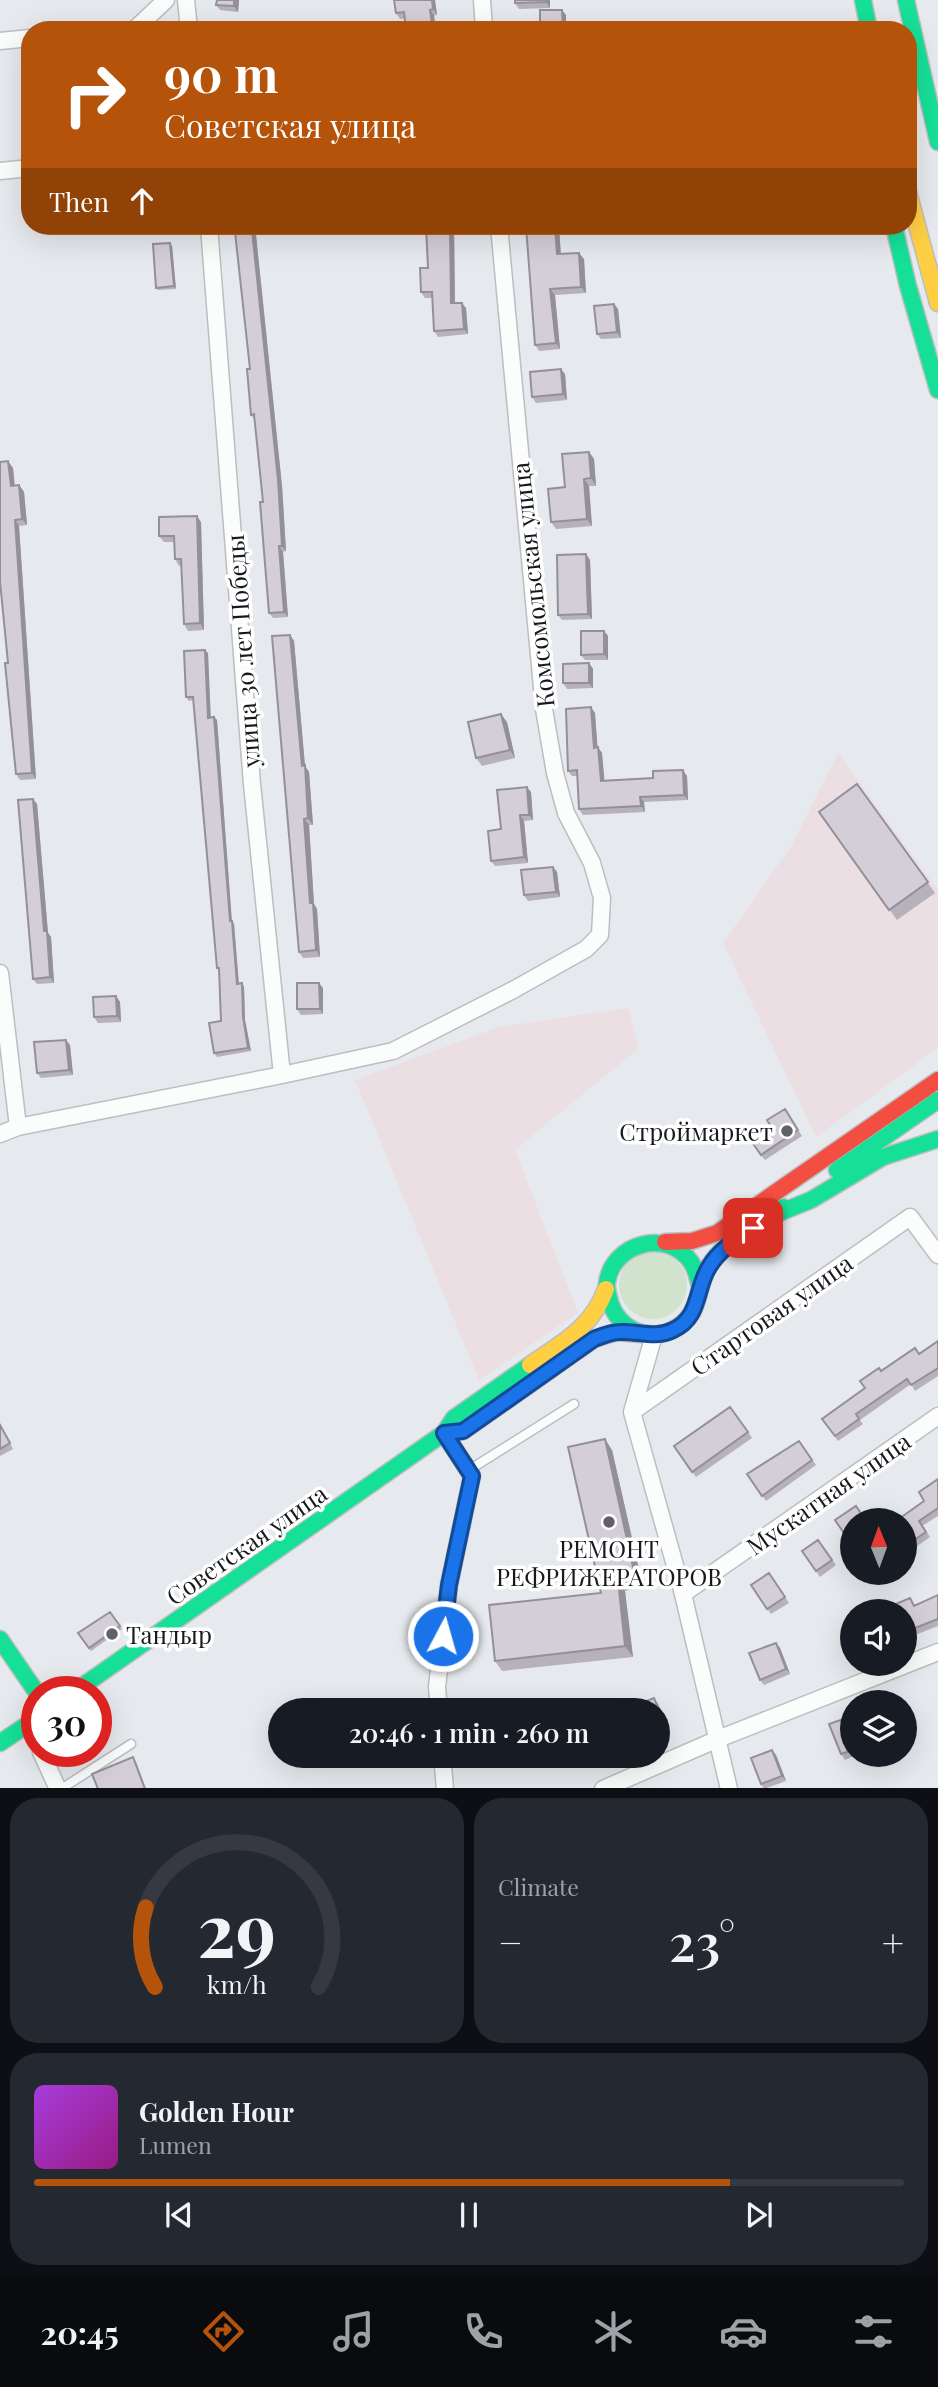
<!DOCTYPE html>
<html lang="en">
<head>
<meta charset="utf-8">
<style>
	:root { --surface:#171b24; --page:#242831; --text:#f1f3f6; --muted:#9ea1a6; --line:#363941; --accent:#b45309 }
	body { margin:0; font-family:"Playfair Display",serif; background:var(--page); color:var(--text); height:100vh; display:flex; flex-direction:column; font-size:26px; white-space:nowrap }
	* { box-sizing:border-box; margin:0 }
	p { font-size:23px; color:var(--muted) }
	.icon { flex:none; width:38px; height:38px; fill:none; stroke:currentColor; stroke-width:2; stroke-linecap:round; stroke-linejoin:round }
	.map { position:relative; height:1788px; overflow:hidden }
	.details { display:flex; flex-direction:column; gap:10px; padding:10px; background:#0d0f14; flex:1 }
	.details>* { flex:none }
	.top-card { position:absolute; left:21px; top:21px; width:896px; height:214px; border-radius:28px; box-shadow:0 7px 28px #0002; background:#b45309; color:#fff; overflow:hidden }
	.needle { width:46px; rotate:359deg }
	.controls { position:absolute; left:840px; top:1508px; display:grid; gap:14px }
	.controls a { display:grid; place-items:center; width:77px; height:77px; border-radius:50%; background:var(--surface); box-shadow:0 7px 28px #0002; font-size:35px }
	.speed { position:absolute; left:21px; top:1676px; display:flex; gap:14px; font-size:35px; font-weight:700; text-align:center }
	.speed>* { display:grid; place-content:center; width:91px; height:91px; border-radius:50%; background:var(--surface); box-shadow:0 7px 28px #0002; line-height:1 }
	.speed .limit { border:10px solid #d22; background:#fff; color:#111 }
	.pin { position:absolute; display:grid; place-items:center; width:60px; height:60px; color:#fff; margin:-30px; border-radius:14px; box-shadow:0 4px 10px #0006 }
	.me { position:absolute; width:77px; margin:-38px; rotate:6deg; stroke-linejoin:round; filter:drop-shadow(0 0 5px #0008) }
	.turn { display:flex; align-items:center; gap:24px; height:147px; padding:0 28px; font-size:32px }
	.turn .icon { width:91px; height:91px; stroke-width:2.5 }
	.turn b { display:block; font-size:49px; line-height:60px }
	.then { display:flex; align-items:center; height:66px; padding:0 28px; background:#0003; gap:14px; font-size:26px }
	.big { font-size:52px; font-weight:600; line-height:1.1 }
	.details .tile { flex:1; display:flex; flex-direction:column; justify-content:center; gap:10px; min-width:0; padding:0 24px; border-radius:28px; background:var(--page) }
	.details .dial { align-items:center; gap:0 }
	.dial svg { height:182px; overflow:visible; fill:none; stroke:var(--line); stroke-width:7; stroke-linecap:round; text-anchor:middle }
	.dial text { fill:var(--text); stroke:none }
	.song { display:flex; align-items:center; gap:21px }
	.cover { width:84px; height:84px; border-radius:10px; background:linear-gradient(135deg,hsl(280 70% 55%),hsl(310 70% 35%)) }
	.played { height:7px; border-radius:4px; background:linear-gradient(90deg,var(--accent) 80%,var(--line) 80%) }
	.keys { display:flex; justify-content:space-around; direction:ltr }
	.heat { display:flex; justify-content:space-between; align-items:center; font-size:38px; direction:ltr }
	.details .tiles { flex:1; display:grid; gap:10px; grid-template-columns:1fr 1fr }
	.tile:last-child { grid-column:span 2 }
	.trip { position:absolute; left:268px; top:1698px; width:402px; height:70px; border-radius:35px; background:var(--surface); box-shadow:0 7px 28px #0002; font-weight:600; line-height:70px; text-align:center }
	.tabs { display:flex; height:112px; justify-content:space-around; align-items:center; background:#090b0e; color:var(--muted) }
	.tabs .icon { width:49px; height:49px }
	.tabs .active { color:var(--accent) }
	.tabs b { font-size:32px; color:var(--text) }
	.map>svg:first-child { display:block }
	.industrial { fill:#ecdfe3 }
	.green { fill:#d1e3cd }
	.lines { fill:none; stroke-linecap:round; stroke-linejoin:round }
	.lane-casing { stroke:#bcbec1; stroke-width:11 }
	.street-casing { stroke:#bcbec1; stroke-width:19 }
	.fast-casing { stroke:#bcbec1; stroke-width:19 }
	.slow-casing { stroke:#bcbec1; stroke-width:19 }
	.jam-casing { stroke:#bcbec1; stroke-width:19 }
	.lane { stroke:#fbfcfc; stroke-width:8 }
	.street { stroke:#fbfcfc; stroke-width:16 }
	.fast { stroke:#16e098; stroke-width:16 }
	.slow { stroke:#ffcf43; stroke-width:16 }
	.jam { stroke:#f24e42; stroke-width:16 }
	.wall { fill:#b6b1ba }
	.shaded-wall { fill:#949097 }
	.building { fill:#d4ced8; stroke:#949097; stroke-width:2 }
	.route-casing { stroke:#114b97; stroke-width:18 }
	.route { stroke:#1a73e8; stroke-width:12 }
	.poi-dot { fill:#5f6265; stroke:#fff; stroke-width:2.5 }
	.labels { text-anchor:middle; dominant-baseline:central; stroke-width:7; stroke-linejoin:round; paint-order:stroke }
	.street-label { font-size:24px; fill:#17191c; stroke:#fff }
	.poi-label { font-size:24px; fill:#17191c; stroke:#fff; text-anchor:end }
</style>
</head>
<body>
<div class="map">
<svg width="938" height="1789" viewBox="0 0 938 1789">
	<rect width="100%" height="100%" fill="#e6e9ed"/>
	<path class="industrial" d="M838,753l100,137v158l-122,89 -93,-194 69,-98z
		M628,1008l11,40 -124,102 63,163 -99,67 -124,-300 144,-53z"/>
	<path class="green" d="M619 1285a34 34 0 1 1 68 0a34 34 0 1 1-68 0Z"/>
	<g class="lines">
		<g class="lane-casing">
			<path id="lane" d="M469,1470l105,-66
				M61,1789l70,-45"/>
		</g>
		<g class="street-casing">
			<path id="street" d="M186,0l3,30
				M482,0l2,30
				M134,30l32,-30
				M0,41l30,-3
				M0,171l30,-3
				M209,226l43,558 30,291
				M0,973l18,154
				M0,1134l18,-7 264,-52 111,-24 120,-61 73,-41 14,-14 2,-37 -10,-35 -26,-50 -11,-40 -11,-64 -45,-483
				M654,1335l-22,77 51,182 46,195
				M632,1412l278,-195 28,38
				M683,1594l255,-178
				M439,1710l-2,-23 12,-102 23,-109 -28,-43
				M41,1752l17,37
				M442,1755l3,34
				M603,1789l115,-50 220,-87"/>
		</g>
		<g class="fast-casing">
			<path id="fast" d="M863,0l6,30
				M906,0l32,142
				M894,226l14,60 30,104
				M837,1170l101,-70
				M769,1217l42,-17 72,-43 55,-18
				M700,1287c-2,-8 -4,-18 -9,-25 -23,-34 -79,-19 -84,21 -1,5 1,10 2,15 8,35 47,48 74,25 18,-15 14,-38 26,-57 17,-27 48,-41 74,-59
				M0,1639l37,54
				M74,1692l370,-259 10,-15 76,-53
				M0,1743l37,-25"/>
		</g>
		<g class="slow-casing">
			<path id="slow" d="M908,192l30,111
				M530,1365c33,-23 62,-37 76,-76
				M444,1433l19,-2 131,-92 23,-7 24,2"/>
		</g>
		<g class="jam-casing">
			<path id="jam" d="M665,1242l27,-1 25,-8 221,-153"/>
		</g>
		<use href="#lane" class="lane"/>
		<use href="#street" class="street"/>
		<use href="#fast" class="fast"/>
		<use href="#slow" class="slow"/>
		<use href="#jam" class="jam"/>
	</g>
	<path class="wall" d="M217,0h22l-1,12 -18,-2 -4,-5z
		M394,0h41l2,15 -37,4 -4,-6z
		M550,0v8l-31,1 -4,-6z
		M425,226h29l1,77 11,5 2,26 -30,3 -4,-6 -2,-33h-7l-4,-6 7,-24z
		M526,226h33l2,28 23,5 2,34 -31,2 5,54 -21,2 -4,-6z
		M256,235l26,251 4,65 -3,1 5,65 -15,1 -4,-5 -6,-111 -8,-82 -4,-5 -1,-46z
		M172,246l4,43 -18,1 -2,-2z
		M614,304l4,5 3,29 -20,1 -4,-5z
		M565,374l2,26 -31,3 -4,-6z
		M589,452l5,7 2,27h-7l3,40 -36,3 -5,-7 14,-35z
		M13,468l2,18 4,-1 5,7 3,33 -8,1 17,253 -16,1 -4,-6 -8,-111z
		M201,522l3,108 -16,1 -4,-7 -3,-59 -2,1 -4,-7 -1,-17h-10l-5,-6z
		M586,554l4,6 2,59 -30,1 -4,-5z
		M604,631l4,5v24h-23l-4,-5z
		M290,635l4,6 11,125 4,6 4,53h-4l5,79 3,5 3,48 -17,1 -4,-6z
		M208,653l2,65 4,-1 3,3 15,201 2,3 5,59 5,4 1,33 6,31 -34,6 -3,-4 7,-32 -2,-50 -2,-3 -24,-268 -4,1 -3,-4z
		M589,663l4,6v19l-26,1 -4,-6z
		M595,713l2,34 5,6 2,27 83,-4 1,24 -44,2 1,10 -62,3 -4,-6 -2,-33h-5l-4,-5z
		M507,722l8,36 -33,8 -6,-8z
		M857,784l78,109 -38,27 -78,-108z
		M531,792l2,28 -9,1 4,42 -33,3 -4,-5 10,-32z
		M37,804l11,129 3,4 3,46 -17,1 -4,-5z
		M553,867l4,5 3,25 -32,4 -4,-6z
		M323,988v26l-22,1 -4,-6z
		M116,996l4,6 1,20 -23,1 -4,-6z
		M70,1045l3,30 -32,3 -4,-5z
		M785,1109l17,27 -37,24 -4,-5 11,-27z
		M938,1341v35l-23,15 -4,-7 -51,36 3,4 -25,17 -16,-22 43,-31 16,-17 38,-17z
		M0,1424l13,25 -13,7z
		M748,1432l4,6 -56,39 -22,-31z
		M799,1441l17,24 -50,36 -19,-27z
		M612,1450l31,137 -18,4 8,66 -131,14 -7,-10 106,-68z
		M938,1479v37l-16,10 8,11 -24,17 -1,-2v-31l19,-20z
		M818,1540l18,25 -16,12 -18,-26z
		M769,1573l20,30 -18,11 -20,-29z
		M938,1595v31l-33,13v-27l5,-14 5,8z
		M110,1612l12,17 -31,22 -13,-18z
		M776,1643l4,5 10,26 -26,11 -4,-5z
		M654,1698l4,6 11,27 -11,5v-26z
		M852,1716v39h4l-11,5 -4,-6z
		M905,1719l4,11 -4,2z
		M776,1755l10,26 -22,8 -3,-5z"/>
	<path class="shaded-wall" d="M234,0h5l-1,12 -4,-6z
		M432,0h3l2,15 -4,-6z
		M546,0h4v8l-4,-6z
		M430,10l4,5 2,15h-3z
		M562,10l4,5v15h-3z
		M450,226h4l1,83 -4,-6z
		M555,226h4l2,34 -4,-6z
		M252,230l4,5 26,251 4,65 -4,-5z
		M170,243l2,3 4,43 -2,-3z
		M579,253l5,6 2,34 -5,-6z
		M550,289l5,6 5,54 -4,-6z
		M462,303l4,5 2,26 -4,-5z
		M614,304l4,5 3,29 -4,-6z
		M561,369l4,5 2,26 -4,-6z
		M589,452l5,7 2,27 -5,-8z
		M8,461l5,7 2,24 -4,-6z
		M584,479l5,7 3,40 -5,-7z
		M19,485l5,7 3,33 -5,-6z
		M197,516l4,6 3,108 -4,-7z
		M15,520l4,6 17,253 -4,-6z
		M279,546l4,6 5,65 -4,-5z
		M586,554l4,6 2,59 -4,-5z
		M604,631l4,5v24l-4,-6z
		M290,635l4,6 11,125 4,6 4,53 -5,-7 -6,-52z
		M205,650l3,3 3,68 -3,-3z
		M589,663l4,6v19l-4,-5z
		M591,707l4,6 3,40 -4,-5z
		M501,714l6,8 8,36 -5,-8z
		M214,717l3,3 15,204 -2,-3z
		M598,747l4,6 3,33 -4,-5z
		M683,770l4,6 1,24 -4,-5z
		M527,787l4,5 2,28 -4,-5z
		M640,797l4,5 1,10 -4,-6z
		M33,799l4,5 11,129 3,4 3,46 -4,-6 -6,-46z
		M520,815l4,6 4,42 -4,-6z
		M304,819l5,6 5,79 3,5 3,48 -4,-7 -6,-47z
		M553,867l4,5 3,25 -4,-5z
		M232,921l2,3 5,63 -2,-3z
		M242,983l2,4 1,33 6,31 -3,-3 -5,-31z
		M319,983l4,5v26l-3,-5z
		M116,996l4,6 1,20 -4,-6z
		M66,1040l4,5 3,30 -4,-5z
		M605,1439l7,11 31,137 -8,-11z
		M618,1580l7,11 8,66 -8,-11z
		M776,1643l4,5 10,26 -4,-5z
		M654,1698l4,6 11,27 -4,-5z
		M772,1750l4,5 10,26 -4,-5z
		M133,1757l3,5 10,27h-1z"/>
	<path class="building" d="M217,0h17v6l-18,-1z
		M394,0h38l1,9 -3,1 3,20h-27l-2,-18 -8,1z
		M515,0h31v2l-31,1z
		M540,10h22l1,20h-23z
		M233,28l1,2h-16v-1z
		M426,226h24l1,77h11l2,26 -30,2 -2,-39h-11l-1,-24h8z
		M526,226h29l2,28 22,-1 2,34 -31,2 6,54 -21,2z
		M252,230l26,250 4,66h-3l5,66 -15,1 -9,-111h3l-9,-88 -3,1 -4,-46h3l-15,-137z
		M170,243l4,43 -18,2 -3,-44z
		M614,304l3,28 -20,2 -3,-28z
		M561,369l2,25 -31,3 -2,-25z
		M589,452l2,26 -7,1 3,40 -36,3 -3,-33 17,-2 -3,-33z
		M8,461l3,25 8,-1 3,34 -7,1 17,253 -16,1 -11,-111h3l-8,-82v-119z
		M197,516l3,107 -16,1 -3,-65h-6l-1,-23h-15v-19z
		M586,554l2,60 -30,1 -1,-60z
		M581,631h23v23l-23,1z
		M290,635l12,131 3,-1 3,53 -4,1 6,84h3l3,47 -17,2 -27,-316z
		M205,650l3,68 6,-1 16,204h2l5,63 5,-1 1,34 5,31 -34,5 -5,-30 12,-2 -2,-53h-2l-24,-271h-7l-2,-46z
		M589,663v20h-26v-19z
		M591,707l3,41 4,-1 3,34 52,-3v-7l30,-1 1,25 -44,2 1,9 -62,3 -2,-39 -9,1 -2,-62z
		M501,714l9,36 -34,8 -8,-36z
		M857,784l71,98 -39,28 -70,-98z
		M527,787l2,28h-9l4,42 -33,4 -3,-30 13,-2 -4,-39z
		M33,799l11,132h3l3,46 -17,2 -15,-179z
		M553,867l3,25 -32,3 -3,-25z
		M297,983h22l1,26h-23z
		M116,996l1,20 -23,1 -1,-20z
		M66,1040l3,30 -32,3 -3,-31z
		M785,1109l13,21 -37,25 -9,-13 20,-14 -5,-8z
		M938,1341v27l-27,17 -4,-6 -51,35 3,5 -24,17 -13,-17 43,-31 -5,-7 19,-13 2,3 34,-23 4,6z
		M730,1407l18,25 -56,40 -18,-26z
		M0,1425l10,18 -10,6z
		M605,1439l30,137 -17,4 7,66 -130,15 -6,-56 112,-12 -33,-146z
		M799,1441l13,19 -50,36 -15,-22z
		M938,1479v29l-19,13 7,11 -21,14v-25h-9l28,-20 -5,-9z
		M856,1506l10,15h-14v24l-17,-25z
		M818,1540l14,20 -16,11 -14,-20z
		M769,1573l16,24 -18,12 -16,-24z
		M938,1595v24l-33,13v-20h-25l-1,-1 31,-13 4,8z
		M110,1612l10,14 -31,22 -11,-15z
		M776,1643l10,26 -26,11 -11,-27z
		M893,1694l4,9h-14l-2,-4z
		M654,1698l11,28 -7,3v-19h-22l1,-1 -1,-4z
		M852,1716v34l-11,4 -12,-30z
		M772,1750l10,26 -21,8 -10,-26z
		M133,1757l12,32h-47l-6,-15z"/>
	<g class="lines">
		<g class="route-casing">
			<path id="route" d="M443,1636l6,-51 23,-109 -28,-43 19,-2 131,-92c8,-3 17,-7 26,-7 18,-1 36,7 53,-2 28,-13 22,-41 36,-63 11,-18 28,-28 44,-39"/>
		</g>
		<use href="#route" class="route"/>
	</g>
	<g class="poi-dot">
		<circle cx="787" cy="1131" r="7"/>
		<circle cx="609" cy="1522" r="7"/>
		<circle cx="112" cy="1634" r="7"/>
	</g>
	<g class="labels">
		<g class="street-label">
			<text transform="translate(532 585) rotate(-96)">Комсомольская улица</text>
			<text transform="translate(242 651) rotate(-94)">улица 30 лет Победы</text>
			<text transform="translate(771 1314) rotate(-35)">Стартовая улица</text>
			<text transform="translate(828 1493) rotate(-35)">Мускатная улица</text>
			<text transform="translate(246 1544) rotate(-35)">Советская улица</text>
		</g>
		<g class="poi-label">
			<text x="773" y="1131">Строймаркет</text>
			<text x="609" y="1548" text-anchor="middle">РЕМОНТ<tspan x="609" dy="28">РЕФРИЖЕРАТОРОВ</tspan></text>
			<text x="126" y="1634" text-anchor="start">Тандыр</text>
		</g>
	</g>
</svg>
<div class="controls">
<a><svg class="needle" viewBox="-14 -14 28 28"><path d="M0-13l5 13h-10z" fill="#e53935"/><path d="M0 13l5-13h-10z" fill="#9ea1a6"/></svg></a>
<a><svg class="icon" aria-label="sound" viewBox="0 0 24 24"><path d="M4 9h4l5-4v14l-5-4H4zM17 9q2 3 0 6"/></svg></a>
<a><svg class="icon" aria-label="layers" viewBox="0 0 24 24"><path d="M12 4l9 5-9 5-9-5zM3 14l9 5 9-5"/></svg></a>
</div>
<div class="speed"><div class="limit">30</div></div>
<div class="pin" style="left:753px;top:1228px;background:#d93025"><svg class="icon" aria-label="arrive" viewBox="0 0 24 24"><path d="M6 21V4h12l-3 4 3 4H6"/></svg></div>
<svg class="me" style="left:443px;top:1636px" viewBox="-20 -20 40 40"><circle r="17" fill="#1a73e8" stroke="#fff" stroke-width="3"/><path d="M0-11L8 9 0 5-8 9z" fill="#fff"/></svg>
<div class="trip">20:46 · 1 min · 260 m</div>
<div class="top-card">
<div class="turn"><svg class="icon" aria-label="right" viewBox="0 0 24 24"><path d="M7 20v-9h11M14 6l5 5-5 5"/></svg><div><b>90 m</b>Советская улица</div></div>
<div class="then">Then<svg class="icon" aria-label="ahead" viewBox="0 0 24 24"><path d="M12 20V5M6 11l6-6 6 6"/></svg></div>
</div>
</div>
<section class="details">
<div class="tiles">
<div class="tile dial"><svg viewBox="0 0 100 80">
<path d="M14 69A42 42 0 1 1 86 69"/>
<path d="M14 69A42 42 0 0 1 10 34" stroke="#b45309"/>
<text x="50" y="56" font-size="32" font-weight="700">29</text>
<text x="50" y="72" font-size="11">km/h</text>
</svg></div>
<div class="tile"><p>Climate</p>
<div class="heat"><a>−</a><b class="big">23°</b><a>+</a></div>
</div>
<div class="tile">
<div class="song"><i class="cover"></i><div><b>Golden Hour</b><p>Lumen</p></div></div>
<div class="played"></div>
<div class="keys"><svg class="icon" aria-label="previous" viewBox="0 0 24 24"><path d="M18 5L8 12l10 7zM5 5v14"/></svg><svg class="icon" aria-label="pause" viewBox="0 0 24 24"><path d="M8 5v14M16 5v14"/></svg><svg class="icon" aria-label="next" viewBox="0 0 24 24"><path d="M6 5l10 7-10 7zM19 5v14"/></svg></div>
</div>
</div>
</section>
<nav class="tabs">
<b>20:45</b>
<svg class="icon active" aria-label="directions" viewBox="0 0 24 24"><path d="M12 3l9 9-9 9-9-9zM9 14v-3h6M13 9l2 2-2 2"/></svg>
<svg class="icon" aria-label="music" viewBox="0 0 24 24"><path d="M9 18V5l10-2v13"/><circle cx="6" cy="18" r="3"/><circle cx="16" cy="16" r="3"/></svg>
<svg class="icon" aria-label="phone" viewBox="0 0 24 24"><path d="M5 4h4l2 5-3 2q2 4 5 5l2-3 5 2v4C11 20 4 13 5 4z"/></svg>
<svg class="icon" aria-label="climate" viewBox="0 0 24 24"><path d="M12 3v18M4 7l16 10M4 17L20 7"/></svg>
<svg class="icon" aria-label="car" viewBox="0 0 24 24"><path d="M5 17H2v-5l4-1 3-4h7l3 4 3 1v5h-3M9 17h6M6 11h13"/><circle cx="7" cy="17" r="2"/><circle cx="17" cy="17" r="2"/></svg>
<svg class="icon" aria-label="filters" viewBox="0 0 24 24"><path d="M4 7h16M4 17h16"/><circle cx="9" cy="7" r="2"/><circle cx="15" cy="17" r="2"/></svg>
</nav>
</body>
</html>
